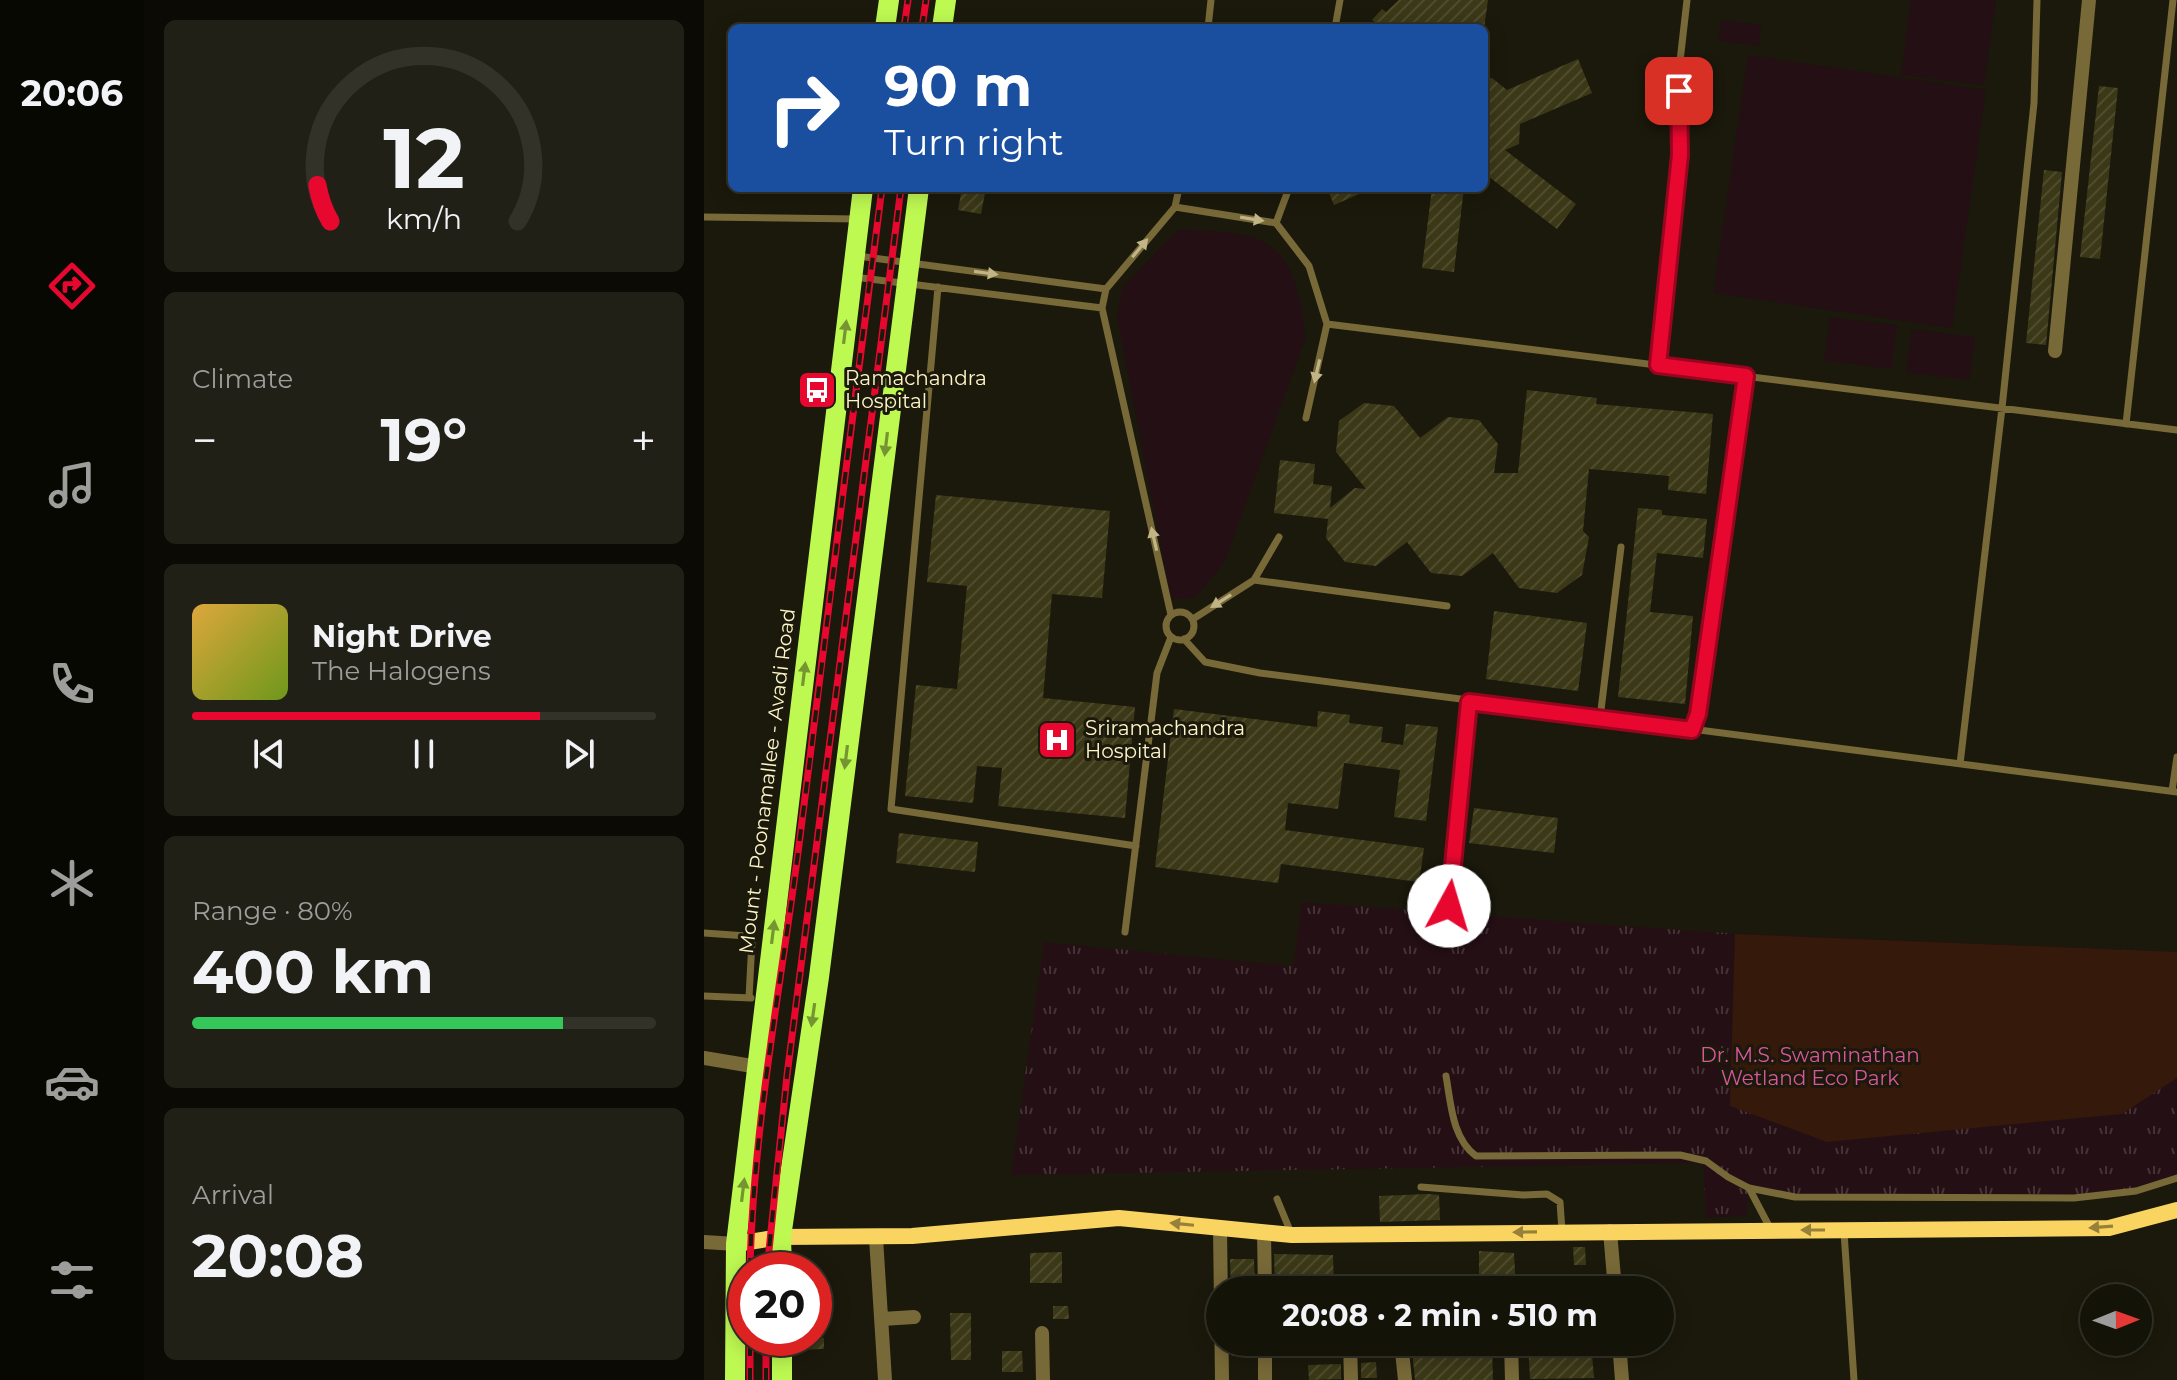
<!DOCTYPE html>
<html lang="en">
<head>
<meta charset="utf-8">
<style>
	:root { --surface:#141308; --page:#212016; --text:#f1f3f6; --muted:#9d9e9c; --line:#333229; --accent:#e8082f }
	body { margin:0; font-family:Montserrat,sans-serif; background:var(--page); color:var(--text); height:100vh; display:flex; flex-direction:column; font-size:30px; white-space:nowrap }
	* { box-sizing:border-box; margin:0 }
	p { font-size:26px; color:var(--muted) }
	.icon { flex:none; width:44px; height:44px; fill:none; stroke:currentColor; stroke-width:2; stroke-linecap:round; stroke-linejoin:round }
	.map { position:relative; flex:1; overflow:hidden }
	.drawer { display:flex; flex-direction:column; gap:20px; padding:20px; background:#0b0a04; width:560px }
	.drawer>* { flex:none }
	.hud { position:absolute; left:24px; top:24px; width:760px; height:168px; border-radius:12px; box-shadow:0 4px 20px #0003,0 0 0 2px var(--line); background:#1a4fa0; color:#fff; overflow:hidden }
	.needle { width:52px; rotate:89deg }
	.tools { position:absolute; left:1376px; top:1284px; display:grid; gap:16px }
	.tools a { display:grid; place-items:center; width:72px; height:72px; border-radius:50%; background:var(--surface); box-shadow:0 4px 20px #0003,0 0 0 2px var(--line); font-size:40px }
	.speed { position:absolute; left:24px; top:1252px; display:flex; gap:16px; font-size:40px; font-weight:700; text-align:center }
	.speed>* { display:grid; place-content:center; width:104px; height:104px; border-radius:50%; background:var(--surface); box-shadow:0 4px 20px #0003,0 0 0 2px var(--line); line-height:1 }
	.speed .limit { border:12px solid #d22; background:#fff; color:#111 }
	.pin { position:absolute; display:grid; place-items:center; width:68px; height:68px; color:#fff; margin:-34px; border-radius:16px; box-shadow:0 4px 12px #0006 }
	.me { position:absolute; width:88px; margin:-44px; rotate:6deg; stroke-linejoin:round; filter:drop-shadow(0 0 6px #0008) }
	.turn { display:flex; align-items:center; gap:28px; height:168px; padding:0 24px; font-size:36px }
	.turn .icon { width:104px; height:104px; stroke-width:2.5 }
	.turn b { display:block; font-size:56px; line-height:68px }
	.big { font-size:60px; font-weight:700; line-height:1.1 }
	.drawer .tile { flex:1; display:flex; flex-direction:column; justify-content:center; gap:12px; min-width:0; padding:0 28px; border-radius:12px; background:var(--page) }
	.drawer .dial { align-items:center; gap:0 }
	.dial svg { height:208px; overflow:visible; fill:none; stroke:var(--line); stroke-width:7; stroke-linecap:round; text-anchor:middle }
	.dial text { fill:var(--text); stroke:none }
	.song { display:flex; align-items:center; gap:24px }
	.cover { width:96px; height:96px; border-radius:12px; background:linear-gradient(135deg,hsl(40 70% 55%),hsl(80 70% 35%)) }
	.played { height:8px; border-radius:4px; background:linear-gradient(90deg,var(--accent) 75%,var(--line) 75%) }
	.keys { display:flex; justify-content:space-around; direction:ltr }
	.heat { display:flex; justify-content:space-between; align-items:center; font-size:44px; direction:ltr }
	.charge { height:12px; border-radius:6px; background:linear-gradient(90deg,#34c759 80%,var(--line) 0) }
	.trip { position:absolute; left:502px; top:1276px; width:468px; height:80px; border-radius:40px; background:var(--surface); box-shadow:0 4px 20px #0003,0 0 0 2px var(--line); font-weight:700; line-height:80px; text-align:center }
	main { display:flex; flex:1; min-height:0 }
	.tabs { display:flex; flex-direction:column; width:144px; justify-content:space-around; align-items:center; background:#080803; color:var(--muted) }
	.tabs .icon { width:56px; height:56px }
	.tabs .on { color:var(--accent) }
	.tabs b { font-size:36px; color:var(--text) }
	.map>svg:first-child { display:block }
	.grass { fill:#240f15 }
	.park { fill:url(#park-tufts) }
	.water { fill:#35190a }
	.building { fill:url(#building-hatch) }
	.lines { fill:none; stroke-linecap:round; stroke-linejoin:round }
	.lane { stroke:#786938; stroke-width:7 }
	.street { stroke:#786938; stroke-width:14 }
	.secondary { stroke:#fad461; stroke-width:16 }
	.primary { stroke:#bef952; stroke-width:20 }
	.rail-casing { stroke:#e8082f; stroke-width:7 }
	.rail { stroke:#1b190b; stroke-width:4; stroke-dasharray:12; stroke-linecap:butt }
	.oneway { fill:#c1b587 }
	.oneway2 { fill:#759432 }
	.oneway3 { fill:#96803a }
	.route-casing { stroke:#97051f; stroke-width:20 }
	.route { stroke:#e8082f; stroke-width:14 }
	.labels { text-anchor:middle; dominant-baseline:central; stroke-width:6; stroke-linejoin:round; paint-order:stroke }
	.poi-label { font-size:20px; fill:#fdf4c7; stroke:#1b190b; text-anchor:start }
	.street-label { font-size:20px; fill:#fdf4c7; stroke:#1b190b }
	.park-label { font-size:20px; fill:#d9579b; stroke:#1b190b }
</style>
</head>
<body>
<main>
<nav class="tabs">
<b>20:06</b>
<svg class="icon on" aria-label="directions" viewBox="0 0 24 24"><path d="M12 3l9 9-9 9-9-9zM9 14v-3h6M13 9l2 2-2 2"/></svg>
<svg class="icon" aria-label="music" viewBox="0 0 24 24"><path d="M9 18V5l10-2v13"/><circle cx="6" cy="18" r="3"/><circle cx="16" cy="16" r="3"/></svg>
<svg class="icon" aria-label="phone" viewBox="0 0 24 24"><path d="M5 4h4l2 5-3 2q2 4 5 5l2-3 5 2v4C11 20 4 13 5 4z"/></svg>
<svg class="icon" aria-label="climate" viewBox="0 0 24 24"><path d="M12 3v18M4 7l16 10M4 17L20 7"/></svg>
<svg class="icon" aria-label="car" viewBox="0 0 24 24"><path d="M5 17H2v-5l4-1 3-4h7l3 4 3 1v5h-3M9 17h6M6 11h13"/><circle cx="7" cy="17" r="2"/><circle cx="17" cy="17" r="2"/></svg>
<svg class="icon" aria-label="filters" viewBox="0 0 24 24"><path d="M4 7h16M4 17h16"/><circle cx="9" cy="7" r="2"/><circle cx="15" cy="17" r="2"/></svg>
</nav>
<section class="drawer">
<div class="tile dial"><svg viewBox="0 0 100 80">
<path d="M14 69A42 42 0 1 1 86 69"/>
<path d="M14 69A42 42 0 0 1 9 55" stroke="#e8082f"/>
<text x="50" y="56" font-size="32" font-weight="700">12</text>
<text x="50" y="72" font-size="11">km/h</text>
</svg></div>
<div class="tile"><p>Climate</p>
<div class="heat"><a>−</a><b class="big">19°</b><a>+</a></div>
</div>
<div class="tile">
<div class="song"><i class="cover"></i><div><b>Night Drive</b><p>The Halogens</p></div></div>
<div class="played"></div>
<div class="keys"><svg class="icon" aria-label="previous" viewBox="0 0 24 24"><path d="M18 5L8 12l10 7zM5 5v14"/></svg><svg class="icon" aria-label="pause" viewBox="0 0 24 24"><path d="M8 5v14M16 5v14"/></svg><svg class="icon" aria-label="next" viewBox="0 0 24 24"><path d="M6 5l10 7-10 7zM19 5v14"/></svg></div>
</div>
<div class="tile"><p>Range · 80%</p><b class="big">400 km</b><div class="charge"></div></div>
<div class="tile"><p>Arrival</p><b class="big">20:08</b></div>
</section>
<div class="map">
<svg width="1473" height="1380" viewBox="0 0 1473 1380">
	<defs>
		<pattern id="park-tufts" width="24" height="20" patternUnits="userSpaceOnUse" patternTransform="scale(2)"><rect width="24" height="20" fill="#240f15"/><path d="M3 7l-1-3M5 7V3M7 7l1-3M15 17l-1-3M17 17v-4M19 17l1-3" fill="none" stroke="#453336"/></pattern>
		<pattern id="building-hatch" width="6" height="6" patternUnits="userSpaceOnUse" patternTransform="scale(2)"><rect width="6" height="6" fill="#3b3818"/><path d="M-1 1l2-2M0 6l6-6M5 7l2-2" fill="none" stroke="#4e4c2d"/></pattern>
	</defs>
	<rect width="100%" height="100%" fill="#1b190b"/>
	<path class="grass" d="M1207,0h85l-12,85 -83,-10z
		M1017,20l40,5 -2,21 -41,-5z
		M1044,55l238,35 -34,238 -239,-35z
		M475,229c51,5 96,-3 116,54 6,20 9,35 10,56l-80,222 -30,37 -24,1 -54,-282 5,-29z
		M1126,317l67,8 -6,44 -67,-9z
		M1208,329l63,8 -6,43 -63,-8z"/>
	<path class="park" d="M598,902l405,30 470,20v226l-41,13 -62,7 -279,-1 -46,-9 -3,28 -40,2 -3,-55 -692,12 33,-233 249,24z"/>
	<path class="water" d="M1031,934l442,18v126l-55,36 -295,28 -97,-36z"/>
	<path class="building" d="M695,0h89l-4,28h-102l-10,-8 10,-11 4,3z
		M874,59l14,34 -72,31 -1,20 -14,6 71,54 -19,25 -73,-56v-93l8,-2 15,12z
		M1395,86l19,2 -18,171 -20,-2z
		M1340,170l18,2 -16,173 -20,-2z
		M258,188h24l-5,26 -23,-4z
		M623,188h46l-39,17z
		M728,188h32l-10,84 -32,-4z
		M823,390l70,8 -1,6 117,10 -7,80 -38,-4 1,-14 -80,-7 -6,62 6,6 -7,38 -25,18 -38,-5 -26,-35 -31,23 -31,-3 -24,-31 -31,24 -31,-4 -19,-24 2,-19 -54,-6 6,-53 35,4 -2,20 19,2 -2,22 25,-20 11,1 -30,-37 3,-31 25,-18 30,3 26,32 28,-21 31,3 19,24 -4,29h24z
		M232,495l174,16 -8,87 -50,-4 -9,104 92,9 -10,111 -127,-12 4,-38 -25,-2 -4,37 -68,-7 11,-111 41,4 10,-103 -40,-4z
		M934,508l24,2v5l45,4 -4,39 -46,-5 -7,59 43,4 -8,88 -67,-7z
		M790,611l93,12 -9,68 -92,-12z
		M470,709l143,18 1,-16 32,4 -1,8 34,4 -2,15 22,3 3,-21 32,3 -12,94 -32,-4 6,-47 -56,-7 -6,46 -50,-6 -3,27 139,18 -5,34 -138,-18 -3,19 -123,-16z
		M770,808l84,10 -4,35 -85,-10z
		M195,833l79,9 -3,30 -79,-9z
		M724,1194l11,1 1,25 -60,2 -1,-26z
		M869,1247h12l1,18h-12z
		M775,1251l35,2 2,37h-37z
		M358,1252v31h-32v-30z
		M570,1254l59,1 1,35h-59z
		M526,1259h24l1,31h-24z
		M349,1306h15l1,13h-16z
		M246,1313h21v47h-20z
		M91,1338h29v11l-29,1z
		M528,1342l23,2v12h-23z
		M824,1342l63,1 3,35 -64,1z
		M788,1346l1,34h-78l-3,-30z
		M298,1351h20l1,21h-21z
		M672,1362l1,16h-16v-15z
		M637,1364v15l-32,1 -1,-15z"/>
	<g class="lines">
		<path class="lane" d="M504,28l3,-28
			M631,28l5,-28
			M471,207l101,16 33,43 18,58 -21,94
			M0,217l154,2
			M572,223l13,-35
			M154,256l248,33
			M150,277l248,31
			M234,287l-47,522 245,37
			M623,324l850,106
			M954,365l22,-210 -1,-85 8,-70
			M1422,424l47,-424
			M550,580l193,26
			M462 626a14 14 0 1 1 28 0a14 14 0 1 1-28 0Z
			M467,615l-69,-307 4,-19 69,-82 4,-19
			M489,619l61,-39 25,-43
			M480,639l21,23 55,11 917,119
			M896,718l21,-171
			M988,730l6,-16 48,-338
			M1256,764l42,-356 32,-305 3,-103
			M1468,791l5,-34
			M745,906l20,-204
			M421,932l32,-259 14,-36
			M0,933l43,3 5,4 -3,58
			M0,996l47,2
			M742,1076c5,28 6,62 30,80l204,-1 26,6 22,16 21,11 46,9 279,1 62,-7 41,-13
			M717,1187l102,8 24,-1 13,8 2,29
			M1045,1188l21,40
			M573,1199l14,34
			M1140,1232l10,148"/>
		<path class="street" d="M1351,351l34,-351
			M0,1058l54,9
			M516,1228l2,152
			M906,1231l5,59
			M560,1233l1,57
			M172,1238l9,142
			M0,1242l32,2
			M178,1319l32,-2
			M338,1333l1,47
			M561,1342v38
			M646,1342l1,38
			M697,1342l4,38
			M807,1342l1,38
			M915,1342l3,38"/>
		<path class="secondary" d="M32,1244l45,-7 131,-1 207,-18 173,17 817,-7 68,-18"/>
		<path class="primary" d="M181,28l4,-28
			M238,28l4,-28
			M78,1270l-1,-33 38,-260 100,-789
			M78,1338v42
			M31,1380l1,-136 127,-1056"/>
		<g class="rail-casing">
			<path id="rail" d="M200,28l4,-28
				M218,28l4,-28
				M46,1270c3,-145 32,-289 50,-433 28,-216 53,-433 82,-649
				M63,1270l20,-195 114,-887
				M46,1380v-42
				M62,1380v-42"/>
		</g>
		<use href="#rail" class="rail"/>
	</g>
	<defs><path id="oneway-solid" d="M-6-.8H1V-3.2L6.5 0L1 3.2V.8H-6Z" transform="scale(2)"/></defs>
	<g class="oneway">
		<use href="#oneway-solid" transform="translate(548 219) rotate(9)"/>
		<use href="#oneway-solid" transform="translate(436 248) rotate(-50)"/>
		<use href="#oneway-solid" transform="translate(282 273) rotate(8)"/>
		<use href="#oneway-solid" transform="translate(613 371) rotate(103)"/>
		<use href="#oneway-solid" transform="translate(450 539) rotate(-103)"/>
		<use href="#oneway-solid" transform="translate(517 601) rotate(148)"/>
	</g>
	<g class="oneway2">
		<use href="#oneway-solid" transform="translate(141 332) rotate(-83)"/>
		<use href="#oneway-solid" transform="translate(182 444) rotate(97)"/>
		<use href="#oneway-solid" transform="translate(100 674) rotate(-83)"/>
		<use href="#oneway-solid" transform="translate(142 757) rotate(97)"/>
		<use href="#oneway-solid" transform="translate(69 932) rotate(-83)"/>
		<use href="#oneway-solid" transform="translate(109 1015) rotate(98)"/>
		<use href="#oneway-solid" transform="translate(39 1190) rotate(-83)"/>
	</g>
	<g class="oneway3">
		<use href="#oneway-solid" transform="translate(478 1224) rotate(-174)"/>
		<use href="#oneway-solid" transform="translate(1397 1227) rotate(176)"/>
		<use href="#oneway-solid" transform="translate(1109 1230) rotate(180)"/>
		<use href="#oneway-solid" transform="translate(821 1232) rotate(179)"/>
	</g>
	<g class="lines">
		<g class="route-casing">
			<path id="route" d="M745,906l20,-204 223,28 6,-16 48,-338 -88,-11 22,-210 -1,-64"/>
		</g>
		<use href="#route" class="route"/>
	</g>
	<defs>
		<g id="bus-square" transform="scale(2)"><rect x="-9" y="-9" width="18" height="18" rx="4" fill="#e8082f" stroke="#1b190b"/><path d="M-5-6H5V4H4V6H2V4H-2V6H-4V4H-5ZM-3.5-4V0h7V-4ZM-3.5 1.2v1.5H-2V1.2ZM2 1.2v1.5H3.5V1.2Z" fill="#fff"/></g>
		<g id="hospital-square" transform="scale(2)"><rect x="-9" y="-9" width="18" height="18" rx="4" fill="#e8082f" stroke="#1b190b"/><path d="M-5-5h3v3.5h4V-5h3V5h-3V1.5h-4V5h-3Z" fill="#fff"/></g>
	</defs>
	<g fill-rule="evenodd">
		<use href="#bus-square" x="113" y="390"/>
		<use href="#hospital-square" x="353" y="740"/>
	</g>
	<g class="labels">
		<g class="poi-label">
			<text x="141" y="378">Ramachandra<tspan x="141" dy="23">Hospital</tspan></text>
			<text x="381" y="728">Sriramachandra<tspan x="381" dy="23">Hospital</tspan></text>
		</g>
		<g class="street-label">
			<text transform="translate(63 781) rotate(-83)">Mount - Poonamallee - Avadi Road</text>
		</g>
		<g class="park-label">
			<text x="1106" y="1055">Dr. M.S. Swaminathan<tspan x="1106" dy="23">Wetland Eco Park</tspan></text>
		</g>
	</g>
</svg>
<div class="tools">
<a><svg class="needle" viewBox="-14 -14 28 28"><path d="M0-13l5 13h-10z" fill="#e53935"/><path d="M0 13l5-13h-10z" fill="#9d9e9c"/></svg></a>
</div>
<div class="speed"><div class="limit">20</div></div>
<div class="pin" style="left:975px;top:91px;background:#d93025"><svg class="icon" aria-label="arrive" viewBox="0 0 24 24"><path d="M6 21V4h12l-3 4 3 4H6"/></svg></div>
<svg class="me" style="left:745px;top:906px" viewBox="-20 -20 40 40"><circle r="19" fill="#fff"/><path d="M0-13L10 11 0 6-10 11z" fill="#e8082f"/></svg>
<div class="trip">20:08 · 2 min · 510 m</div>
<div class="hud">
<div class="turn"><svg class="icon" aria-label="right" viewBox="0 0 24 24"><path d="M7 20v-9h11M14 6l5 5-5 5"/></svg><div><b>90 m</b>Turn right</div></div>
</div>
</div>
</main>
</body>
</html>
